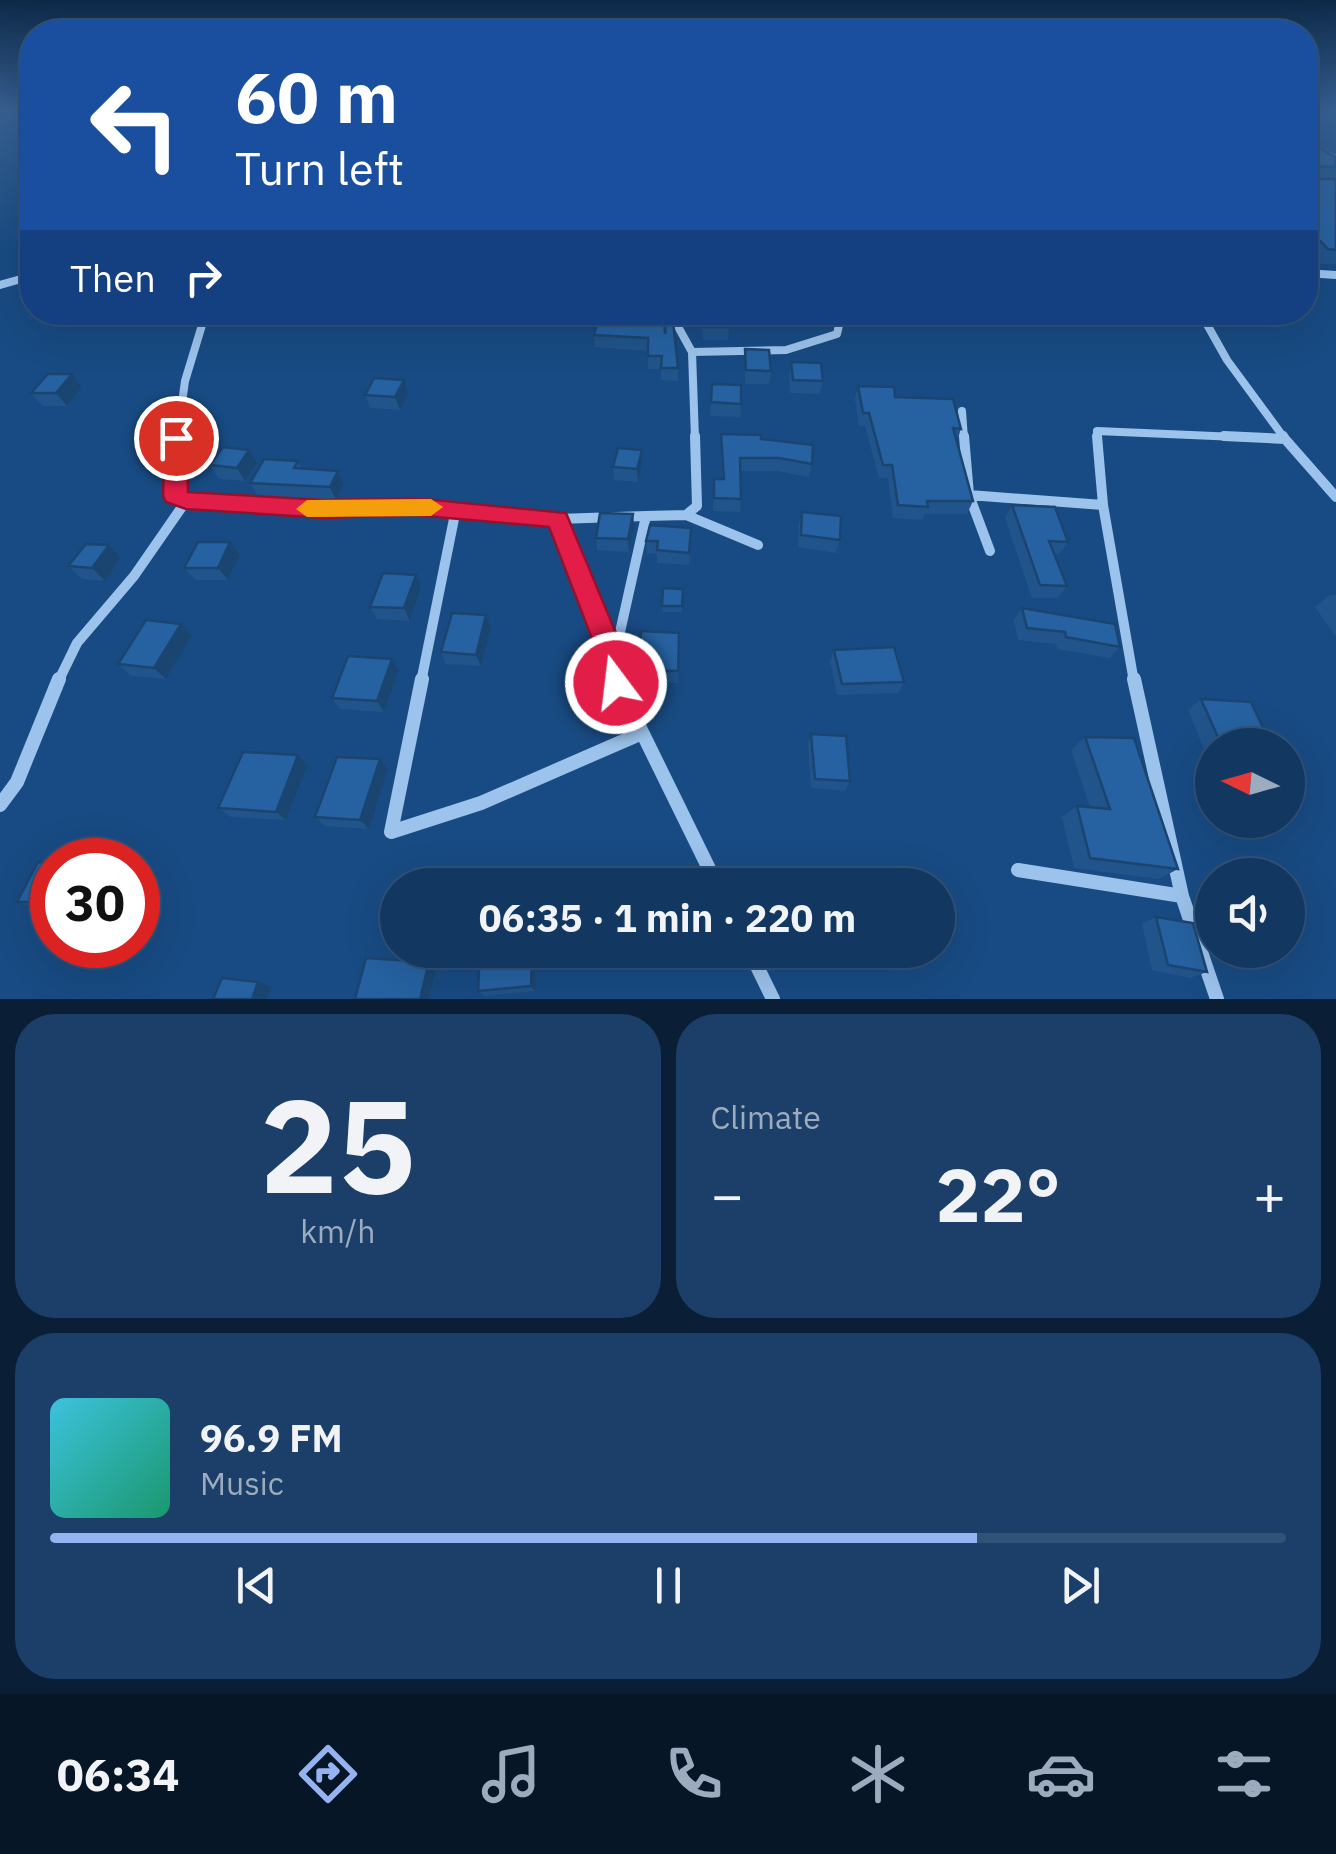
<!DOCTYPE html>
<html lang="en">
<head>
<meta charset="utf-8">
<style>
	:root { --surface:#123862; --page:#1b3f68; --text:#f1f3f6; --muted:#9cacbe; --line:#315277; --accent:#95b2f1 }
	body { margin:0; font-family:"IBM Plex Sans",sans-serif; background:var(--page); color:var(--text); height:100vh; display:flex; flex-direction:column; font-size:38px; white-space:nowrap }
	* { box-sizing:border-box; margin:0 }
	p { font-size:32px; color:var(--muted) }
	.icon { flex:none; width:55px; height:55px; fill:none; stroke:currentColor; stroke-width:2; stroke-linecap:round; stroke-linejoin:round }
	.map { position:relative; height:999px; overflow:hidden }
	.panel { display:flex; flex-direction:column; gap:15px; padding:15px; background:#0a1f36; flex:1 }
	.panel>* { flex:none }
	.top-card { position:absolute; left:20px; top:20px; width:1298px; height:305px; border-radius:40px; box-shadow:0 10px 40px #0002,0 0 0 2px var(--line); background:#1a4fa0; color:#fff; overflow:hidden }
	.needle { width:65px; rotate:275deg }
	.fabs { position:absolute; left:1195px; top:728px; display:grid; gap:20px }
	.fabs a { display:grid; place-items:center; width:110px; height:110px; border-radius:50%; background:var(--surface); box-shadow:0 10px 40px #0002,0 0 0 2px var(--line); font-size:50px }
	.speed { position:absolute; left:30px; top:838px; display:flex; gap:20px; font-size:50px; font-weight:700; text-align:center }
	.speed>* { display:grid; place-content:center; width:130px; height:130px; border-radius:50%; background:var(--surface); box-shadow:0 10px 40px #0002,0 0 0 2px var(--line); line-height:1 }
	.speed .limit { border:15px solid #d22; background:#fff; color:#111 }
	.pin { position:absolute; display:grid; place-items:center; width:85px; height:85px; color:#fff; margin:-42px; border:5px solid #fff; border-radius:50%; box-shadow:0 2px 10px #0007 }
	.me { position:absolute; width:110px; margin:-55px; rotate:345deg; stroke-linejoin:round; filter:drop-shadow(0 0 8px #0008) }
	.turn { display:flex; align-items:center; gap:35px; height:210px; padding:0 50px; font-size:45px }
	.turn .icon { width:130px; height:130px; stroke-width:2.5 }
	.turn b { display:block; font-size:70px; line-height:85px }
	.then { display:flex; align-items:center; height:95px; padding:0 50px; background:#0003; gap:20px; font-size:38px }
	.big { font-size:75px; font-weight:800; line-height:1.1 }
	.panel .card { flex:1; display:flex; flex-direction:column; justify-content:center; gap:15px; min-width:0; padding:0 35px; border-radius:40px; background:var(--page) }
	.panel .dial { align-items:center; gap:0 }
	.dial b { font-size:130px; line-height:1 }
	.song { display:flex; align-items:center; gap:30px }
	.cover { width:120px; height:120px; border-radius:15px; background:linear-gradient(135deg,hsl(190 70% 55%),hsl(160 70% 35%)) }
	.played { height:10px; border-radius:5px; background:linear-gradient(90deg,var(--accent) 75%,var(--line) 75%) }
	.keys { display:flex; justify-content:space-around; direction:ltr }
	.heat { display:flex; justify-content:space-between; align-items:center; font-size:55px; direction:ltr }
	.panel .tiles { flex:1; display:grid; gap:15px; grid-template-columns:1fr 1fr }
	.card:last-child { grid-column:span 2 }
	.trip { position:absolute; left:380px; top:868px; width:575px; height:100px; border-radius:50px; background:var(--surface); box-shadow:0 10px 40px #0002,0 0 0 2px var(--line); font-weight:800; line-height:100px; text-align:center }
	.tabs { display:flex; height:160px; justify-content:space-around; align-items:center; background:#071627; color:var(--muted) }
	.tabs .icon { width:70px; height:70px }
	.tabs .current { color:var(--accent) }
	.tabs b { font-size:45px; color:var(--text) }
	.map>svg:first-child { display:block }
	.lines { fill:none; stroke-linecap:round; stroke-linejoin:round }
	.minor-far2 { stroke:#9cc3ec; stroke-width:8 }
	.minor-far1 { stroke:#9cc3ec; stroke-width:10 }
	.minor { stroke:#9cc3ec; stroke-width:14 }
	.primary { fill:#e1eeff; fill-rule:evenodd }
	.wall { fill:#21548a }
	.shaded-wall { fill:#1b4571 }
	.building { fill:#2662a1; stroke:#1b4571; stroke-width:2.5 }
	.route { fill:#e11d48; stroke:#92132f; stroke-width:2.5 }
	.slow { fill:#f59e0b }
</style>
</head>
<body>
<div class="map">
<svg width="1336" height="999" viewBox="0 0 1336 999">
	<rect width="100%" height="100%" fill="#184b83"/>
	<g class="lines">
		<path class="minor-far2" d="M1305,273l31,2
			M0,285l32,-9
			M670,312l22,40 3,87
			M1200,312l27,48 58,79
			M692,352l94,-2 51,-16 5,-22
			M962,411l2,28
			M177,439l8,-58 21,-69
			M1098,439l-1,-8 186,8"/>
		<path class="minor-far1" d="M964,436l5,59
			M1224,436l61,3 -2,-3
			M1285,439l51,58
			M186,501l138,8 91,-3 143,13 88,-3
			M1103,505l31,177
			M686,515l72,30
			M558,519l56,143
			M990,551l-21,-56 134,10 -6,-69
			M58,682l19,-39 57,-67 52,-75 -12,-5 3,-60
			M421,682l35,-173
			M616,682l2,-41 28,-125 40,-1 11,-9 -2,-70"/>
		<path class="minor" d="M422,679l-31,153 90,-29 161,-70
			M616,679l101,206
			M0,805l17,-23 42,-103
			M1018,870l164,26 -48,-217
			M1182,896l35,103
			M749,950l24,49"/>
		<path class="primary" d="M1305,141l31,14v10l-31,-14z"/>
	</g>
	<path class="wall" d="M1305,145l9,5 22,7v107h-19l-12,-14z
		M701,312h27l1,15 -1,13h-25z
		M791,312h35l-2,11 -33,-1z
		M665,334l13,34v13l-17,-1v-11h-13v-18l-53,-4 -1,-12z
		M745,349l26,22 -2,13h-24z
		M791,362l32,19 -3,13 -30,-1 -1,-18z
		M404,380l4,13 -8,17 -30,-2 -5,-13z
		M712,384l29,20 -1,13 -30,-1z
		M858,386l37,11 66,32 -5,12 17,60 -6,13h-42l-3,6 -29,-2 -5,-40h-9l-14,-52h-6l-4,-27z
		M82,387l-15,19h-24l-12,-13z
		M721,434l40,5 51,25 -3,13 -32,-6h-37l1,28 -1,13 -27,-1 1,-32h8z
		M642,450v13l-4,19 -24,-2 -1,-13z
		M298,461l4,8 36,2 6,13 -8,16 -78,-4 -8,-13z
		M257,463l-12,18 -26,-2 -9,-14z
		M1012,505l56,37 -9,12h-4l12,32 -9,12h-26l-27,-80z
		M802,512l38,28 -4,13 -38,-6 1,-23z
		M633,514l1,13 -5,25 -32,-2 -1,-12z
		M691,528l-2,37 -32,-2v-9l-10,-1 -1,-12z
		M109,545l12,13 -16,23 -23,-2 -14,-13z
		M240,555l-12,25h-33l-11,-12z
		M421,587l-11,34 -33,-2 -7,-12z
		M683,589l-1,23h-19l-1,-6z
		M1330,595h6v42l-21,-30z
		M1022,608l98,39 -10,11 -53,-9 -1,-5 -38,-4 -4,-20z
		M486,615l5,12 -10,39 -35,-2 -5,-12z
		M679,633l-1,50 -39,-2v-11z
		M192,635l-26,44 -35,-3 -13,-12z
		M834,650l70,32 -6,11 -61,2 -7,-34z
		M399,670l-15,42 -44,-3 -8,-11z
		M1201,699l70,46h-59v10l-6,-1 -18,-44z
		M811,734l39,47 -5,10 -34,-3 -3,-44z
		M1085,737l93,132 -19,10 -85,-11 -12,-51 15,-11 13,1 -19,-57z
		M308,765l-22,55 -55,-3 -13,-9z
		M388,769l-19,60 -44,-3 -10,-9z
		M52,863v46l-15,-1 -20,-6z
		M1156,917l51,55 -17,6 -38,-8 -10,-46z
		M480,950h56l-1,41 -51,5 -6,-5z"/>
	<path class="shaded-wall" d="M72,374l10,13 -15,19 -11,-13z
		M404,380l4,13 -8,17 -5,-13z
		M249,450l8,13 -12,18 -8,-13z
		M642,450v13l-4,19 -1,-13z
		M338,471l6,13 -8,16 -6,-13z
		M633,514l1,13 -5,25 -1,-13z
		M230,542l10,13 -12,25 -10,-12z
		M109,545l12,13 -16,23 -13,-13z
		M416,575l5,12 -11,34 -6,-13z
		M486,615l5,12 -10,39 -5,-11z
		M181,624l11,11 -26,44 -12,-11z
		M392,659l7,11 -15,42 -7,-11z
		M298,755l10,10 -22,55 -10,-8z
		M380,759l8,10 -19,60 -9,-9z
		M532,950h4l-1,41 -4,-5z
		M429,962l7,5 -7,32h-9z
		M258,982l13,5 -4,12h-15z"/>
	<path class="building" d="M1305,145l9,5 7,-1 15,8v10l-22,-1 -7,7 6,6h21l2,2v69l-8,-1 -23,-24v-4h3l-3,-3v-37l3,-1 -3,-2z
		M642,312h22l1,22 1,-13h7l5,47h-17l1,-12h-14v-18l-54,-3 5,-19 44,2z
		M703,312h25l1,15h-25z
		M745,349l24,1 2,21 -25,-1z
		M791,362l30,1 2,18 -30,-1z
		M48,374h24l-16,19h-25z
		M374,378l30,2 -9,17 -30,-2z
		M712,384l29,1v19l-30,-2z
		M858,386l36,1 1,10 58,2 8,30 -8,-1 20,73h-46l1,6 -30,-2 -6,-40h-9l-14,-52h-6z
		M721,434l40,1v4l52,6 -1,19 -33,-6h-39l1,41 -27,-1v-19h10z
		M223,447l26,3 -12,18 -27,-3z
		M618,448l24,2 -5,19 -24,-2z
		M264,459l34,2 -4,7 44,3 -8,16 -80,-4z
		M1012,505l43,2 13,35 -19,-1 18,45 -27,-1z
		M802,512l39,4 -1,24 -39,-5z
		M600,513l33,1 -5,25 -32,-1z
		M650,525l41,3 -2,25 -32,-3 1,-9h-12z
		M198,542h32l-12,26h-34z
		M86,544l23,1 -17,23 -24,-2z
		M383,573l33,2 -12,33 -34,-1z
		M663,588l20,1 -1,17h-20z
		M1022,608l93,16 5,23 -54,-10 -1,-5 -38,-4z
		M452,613l34,2 -10,40 -35,-3z
		M146,620l35,4 -27,44 -36,-4z
		M641,631l38,2 -1,38 -39,-1z
		M894,647l10,35 -62,2 -8,-34z
		M348,656l44,3 -15,42 -45,-3z
		M1201,699l50,3 20,43 -50,-1z
		M811,734l35,2 4,45 -35,-2z
		M1085,737l49,1 44,131 -88,-11 -13,-52 33,3z
		M243,752l55,3 -22,57 -58,-4z
		M337,757l43,2 -20,61 -45,-3z
		M38,862l14,1v39h-35z
		M1156,917l37,6 14,49 -39,-7z
		M480,950h52l-1,36 -53,5z
		M366,958l63,4 -9,37h-65z
		M222,978l36,4 -6,17h-39z"/>
	<linearGradient id="sky" x2="0" y2="1"><stop stop-color="#0d2948"/><stop offset="0.44" stop-color="#376193"/><stop offset="1" stop-color="#376193" stop-opacity="0"/></linearGradient>
	<rect width="1336" height="252" fill="url(#sky)"/>
	<path class="route" d="M176,430l11,8 1,54 136,8 90,-2 152,15 62,149 2,21 -4,9 -10,3 -10,-3 -5,-30 -52,-135 -135,-12 -90,3 -138,-9 -20,-7 -3,-6 2,-58z"/>
	<path class="slow" d="M431,499l12,8 -12,9 -124,1 -11,-8 11,-9z"/>
</svg>
<div class="fabs">
<a><svg class="needle" viewBox="-14 -14 28 28"><path d="M0-13l5 13h-10z" fill="#e53935"/><path d="M0 13l5-13h-10z" fill="#9cacbe"/></svg></a>
<a><svg class="icon" aria-label="sound" viewBox="0 0 24 24"><path d="M4 9h4l5-4v14l-5-4H4zM17 9q2 3 0 6"/></svg></a>
</div>
<div class="speed"><div class="limit">30</div></div>
<div class="pin" style="left:176px;top:438px;background:#d93025"><svg class="icon" aria-label="arrive" viewBox="0 0 24 24"><path d="M6 21V4h12l-3 4 3 4H6"/></svg></div>
<svg class="me" style="left:616px;top:683px" viewBox="-20 -20 40 40"><circle r="17" fill="#e11d48" stroke="#fff" stroke-width="3"/><path d="M0-11L8 9 0 5-8 9z" fill="#fff"/></svg>
<div class="trip">06:35 · 1 min · 220 m</div>
<div class="top-card">
<div class="turn"><svg class="icon" aria-label="left" viewBox="0 0 24 24"><path d="M17 20v-9H6M10 6l-5 5 5 5"/></svg><div><b>60 m</b>Turn left</div></div>
<div class="then">Then<svg class="icon" aria-label="right" viewBox="0 0 24 24"><path d="M7 20v-9h11M14 6l5 5-5 5"/></svg></div>
</div>
</div>
<section class="panel">
<div class="tiles">
<div class="card dial"><b>25</b><p>km/h</p></div>
<div class="card"><p>Climate</p>
<div class="heat"><a>−</a><b class="big">22°</b><a>+</a></div>
</div>
<div class="card">
<div class="song"><i class="cover"></i><div><b>96.9 FM</b><p>Music</p></div></div>
<div class="played"></div>
<div class="keys"><svg class="icon" aria-label="previous" viewBox="0 0 24 24"><path d="M18 5L8 12l10 7zM5 5v14"/></svg><svg class="icon" aria-label="pause" viewBox="0 0 24 24"><path d="M8 5v14M16 5v14"/></svg><svg class="icon" aria-label="next" viewBox="0 0 24 24"><path d="M6 5l10 7-10 7zM19 5v14"/></svg></div>
</div>
</div>
</section>
<nav class="tabs">
<b>06:34</b>
<svg class="icon current" aria-label="directions" viewBox="0 0 24 24"><path d="M12 3l9 9-9 9-9-9zM9 14v-3h6M13 9l2 2-2 2"/></svg>
<svg class="icon" aria-label="music" viewBox="0 0 24 24"><path d="M9 18V5l10-2v13"/><circle cx="6" cy="18" r="3"/><circle cx="16" cy="16" r="3"/></svg>
<svg class="icon" aria-label="phone" viewBox="0 0 24 24"><path d="M5 4h4l2 5-3 2q2 4 5 5l2-3 5 2v4C11 20 4 13 5 4z"/></svg>
<svg class="icon" aria-label="climate" viewBox="0 0 24 24"><path d="M12 3v18M4 7l16 10M4 17L20 7"/></svg>
<svg class="icon" aria-label="car" viewBox="0 0 24 24"><path d="M5 17H2v-5l4-1 3-4h7l3 4 3 1v5h-3M9 17h6M6 11h13"/><circle cx="7" cy="17" r="2"/><circle cx="17" cy="17" r="2"/></svg>
<svg class="icon" aria-label="filters" viewBox="0 0 24 24"><path d="M4 7h16M4 17h16"/><circle cx="9" cy="7" r="2"/><circle cx="15" cy="17" r="2"/></svg>
</nav>
</body>
</html>
